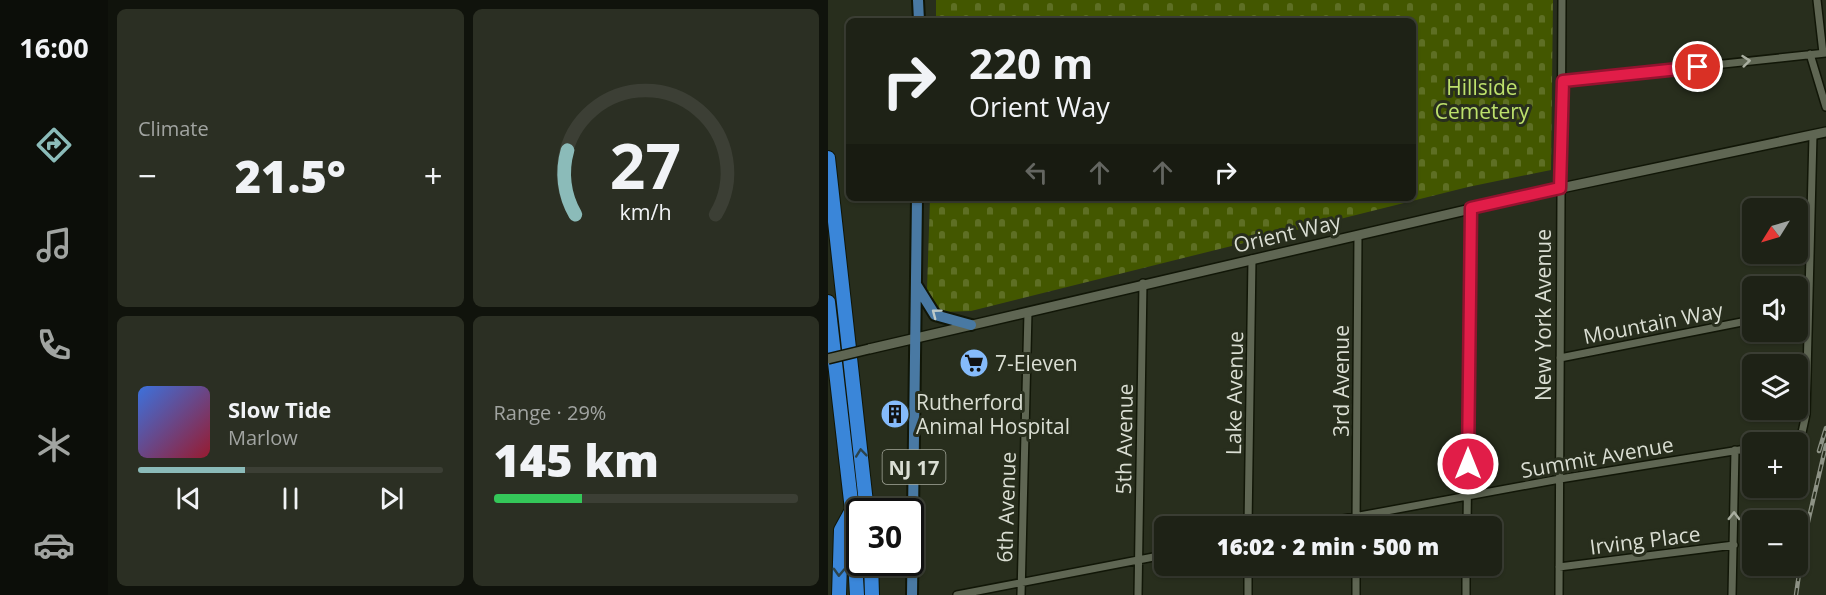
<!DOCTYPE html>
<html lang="en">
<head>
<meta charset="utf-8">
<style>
	:root { --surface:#1e2216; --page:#2b2f23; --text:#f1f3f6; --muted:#a1a4a1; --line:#3c3f35; --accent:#8bbbb9 }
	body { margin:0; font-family:"Open Sans",sans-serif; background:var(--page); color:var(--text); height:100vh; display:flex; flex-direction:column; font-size:22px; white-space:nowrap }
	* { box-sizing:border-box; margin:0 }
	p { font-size:20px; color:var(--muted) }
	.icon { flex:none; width:33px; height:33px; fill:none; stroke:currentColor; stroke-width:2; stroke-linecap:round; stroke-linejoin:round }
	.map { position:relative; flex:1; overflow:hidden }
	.sheet { display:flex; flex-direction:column; gap:9px; padding:9px; background:#10130c; width:720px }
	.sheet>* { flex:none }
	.top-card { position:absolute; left:18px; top:18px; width:570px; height:183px; border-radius:9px; box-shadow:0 2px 4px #0004,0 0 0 2px var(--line); background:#1e2216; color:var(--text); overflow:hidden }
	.needle { width:39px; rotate:233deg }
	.buttons { position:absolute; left:914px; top:198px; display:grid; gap:12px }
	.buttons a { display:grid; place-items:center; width:66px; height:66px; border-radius:9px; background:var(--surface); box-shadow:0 2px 4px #0004,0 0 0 2px var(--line); font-size:30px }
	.speed { position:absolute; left:18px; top:498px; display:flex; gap:12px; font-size:30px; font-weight:700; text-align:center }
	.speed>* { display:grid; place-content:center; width:78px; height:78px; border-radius:50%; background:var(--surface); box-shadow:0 2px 4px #0004,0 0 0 2px var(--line); line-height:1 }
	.speed .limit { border:3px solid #111; border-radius:9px; background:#fff; color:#111 }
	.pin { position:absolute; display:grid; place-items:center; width:51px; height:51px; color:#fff; margin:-26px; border:3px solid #fff; border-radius:50%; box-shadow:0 2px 6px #0007 }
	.me { position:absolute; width:66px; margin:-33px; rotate:0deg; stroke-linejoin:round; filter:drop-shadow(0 0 4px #0008) }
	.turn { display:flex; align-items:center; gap:21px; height:126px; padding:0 24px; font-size:27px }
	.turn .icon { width:78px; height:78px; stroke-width:2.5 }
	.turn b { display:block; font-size:42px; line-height:51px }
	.lanes { display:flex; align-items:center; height:57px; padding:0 24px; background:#0003; justify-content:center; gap:30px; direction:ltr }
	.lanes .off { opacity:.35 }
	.big { font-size:45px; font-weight:800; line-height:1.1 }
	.sheet .widget { flex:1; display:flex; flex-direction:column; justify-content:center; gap:9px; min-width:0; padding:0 21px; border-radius:9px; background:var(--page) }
	.sheet .dial { align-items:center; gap:0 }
	.dial svg { height:156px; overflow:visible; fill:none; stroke:var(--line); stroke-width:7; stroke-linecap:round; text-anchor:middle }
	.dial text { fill:var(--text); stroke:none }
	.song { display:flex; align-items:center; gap:18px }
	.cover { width:72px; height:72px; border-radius:9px; background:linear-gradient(135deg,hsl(220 70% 55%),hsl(350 70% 35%)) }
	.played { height:6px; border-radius:3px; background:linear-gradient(90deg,var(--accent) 35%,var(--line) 35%) }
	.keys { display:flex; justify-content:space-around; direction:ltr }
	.heat { display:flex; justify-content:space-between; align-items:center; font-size:33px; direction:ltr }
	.charge { height:9px; border-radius:4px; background:linear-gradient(90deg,#34c759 29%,var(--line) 0) }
	.sheet .tiles { flex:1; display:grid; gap:9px; grid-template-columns:repeat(2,1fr) }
	.trip { position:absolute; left:326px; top:516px; width:348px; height:60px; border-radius:9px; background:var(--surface); box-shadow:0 2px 4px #0004,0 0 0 2px var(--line); font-weight:800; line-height:60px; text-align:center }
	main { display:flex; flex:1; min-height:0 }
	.dock { display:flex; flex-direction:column; width:108px; justify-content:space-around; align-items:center; background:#0c0e09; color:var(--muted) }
	.dock .icon { width:42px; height:42px }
	.dock .selected { color:var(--accent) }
	.dock b { font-size:27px; color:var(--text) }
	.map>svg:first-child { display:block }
	.cemetery { fill:url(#cemetery-stones) }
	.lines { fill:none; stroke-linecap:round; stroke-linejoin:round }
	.minor-casing { stroke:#111607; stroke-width:10 }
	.tertiary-casing { stroke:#111607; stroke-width:12 }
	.primary-casing { stroke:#111607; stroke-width:14 }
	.motorway-casing { stroke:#111607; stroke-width:16 }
	.minor { stroke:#5f6653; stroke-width:7 }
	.tertiary { stroke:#5f6653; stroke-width:9 }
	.primary { stroke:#4979a3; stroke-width:10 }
	.motorway { stroke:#3a86d9; stroke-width:14 }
	.rail-casing { stroke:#8d9285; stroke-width:4.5 }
	.rail { stroke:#282e1d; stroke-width:2; stroke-dasharray:7; stroke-linecap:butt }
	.tertiary-bridge-casing { stroke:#111607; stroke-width:12; stroke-linecap:butt }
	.tertiary-bridge { stroke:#5f6653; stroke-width:9 }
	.oneway { stroke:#a9aea0 }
	.oneway2 { stroke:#bdcac9 }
	.oneway3 { stroke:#2c444c }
	.route-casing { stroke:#92132f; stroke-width:15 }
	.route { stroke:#e11d48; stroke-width:10 }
	.labels { text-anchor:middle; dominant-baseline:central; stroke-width:6; stroke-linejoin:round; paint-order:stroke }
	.shield { fill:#282e1d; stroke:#a5a99c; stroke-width:1.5 }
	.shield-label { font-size:20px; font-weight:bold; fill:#daded3 }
	.park-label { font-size:21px; fill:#bde16c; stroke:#282e1d }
	.street-label { font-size:21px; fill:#daded3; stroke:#282e1d }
	.poi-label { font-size:21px; fill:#daded3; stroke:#282e1d; text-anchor:start }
</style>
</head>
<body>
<main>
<nav class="dock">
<b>16:00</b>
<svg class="icon selected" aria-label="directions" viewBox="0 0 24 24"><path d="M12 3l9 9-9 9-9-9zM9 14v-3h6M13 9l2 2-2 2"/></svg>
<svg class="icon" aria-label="music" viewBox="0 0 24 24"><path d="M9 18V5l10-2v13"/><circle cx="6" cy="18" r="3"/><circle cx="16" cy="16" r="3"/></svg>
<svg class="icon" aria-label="phone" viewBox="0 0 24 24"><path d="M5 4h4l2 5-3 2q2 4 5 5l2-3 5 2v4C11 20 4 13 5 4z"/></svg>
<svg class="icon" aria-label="climate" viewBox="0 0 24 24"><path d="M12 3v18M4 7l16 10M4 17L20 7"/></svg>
<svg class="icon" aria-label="car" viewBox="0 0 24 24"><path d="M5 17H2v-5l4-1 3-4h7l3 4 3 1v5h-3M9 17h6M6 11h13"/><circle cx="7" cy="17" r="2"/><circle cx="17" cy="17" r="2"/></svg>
</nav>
<section class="sheet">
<div class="tiles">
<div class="widget"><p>Climate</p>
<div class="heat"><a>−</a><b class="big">21.5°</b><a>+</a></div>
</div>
<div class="widget dial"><svg viewBox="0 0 100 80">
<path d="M14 69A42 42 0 1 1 86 69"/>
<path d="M14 69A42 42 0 0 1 10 36" stroke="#8bbbb9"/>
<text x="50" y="56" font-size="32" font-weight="700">27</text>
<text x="50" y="72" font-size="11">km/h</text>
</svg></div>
<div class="widget">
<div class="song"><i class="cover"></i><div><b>Slow Tide</b><p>Marlow</p></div></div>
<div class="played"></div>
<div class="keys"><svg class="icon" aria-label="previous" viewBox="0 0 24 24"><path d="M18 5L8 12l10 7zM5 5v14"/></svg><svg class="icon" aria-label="pause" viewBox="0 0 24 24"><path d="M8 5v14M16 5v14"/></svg><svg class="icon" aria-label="next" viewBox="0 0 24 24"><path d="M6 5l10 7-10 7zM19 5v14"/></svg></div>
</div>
<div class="widget"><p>Range · 29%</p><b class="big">145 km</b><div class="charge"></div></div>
</div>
</section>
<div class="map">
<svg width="998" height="595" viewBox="0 0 998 595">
	<defs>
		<pattern id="cemetery-stones" width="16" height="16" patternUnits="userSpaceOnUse" patternTransform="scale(1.5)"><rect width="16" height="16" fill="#435700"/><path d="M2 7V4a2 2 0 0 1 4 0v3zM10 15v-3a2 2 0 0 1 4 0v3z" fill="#5e6f24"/></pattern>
	</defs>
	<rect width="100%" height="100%" fill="#282e1d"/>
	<path class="cemetery" d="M108,0h617l-2,170 -83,17 -497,124 -29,1 -15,-22 3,-92h483v-177h-477z"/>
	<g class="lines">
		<g class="minor-casing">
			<path id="minor" d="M989,0l6,53
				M982,54l16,53
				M735,81l263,-28
				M732,358l192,-38
				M969,443l3,-1 6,-28 7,-279
				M420,526l4,-267
				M477,526l255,-47 192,-31
				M528,526l2,-291
				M639,526l4,-318
				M731,567l175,-22
				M129,595l207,-40
				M193,595l7,-283
				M310,595l5,-312
				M420,595v-29
				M528,595v-29
				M638,595v-29
				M731,595l3,-595
				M904,595l3,-145"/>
		</g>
		<g class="tertiary-casing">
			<path id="tertiary" d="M41,349l683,-159 274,-58"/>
		</g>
		<g class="primary-casing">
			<path id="primary" d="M90,0l1,21
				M89,286l18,29 36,10
				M84,595l5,-397"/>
		</g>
		<g class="motorway-casing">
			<path id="motorway" d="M0,158l39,354
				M0,302l24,208 5,85
				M43,562l1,33
				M11,595l2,-65 11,-20"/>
		</g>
		<use href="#minor" class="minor"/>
		<use href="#tertiary" class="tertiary"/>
		<use href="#primary" class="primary"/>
		<use href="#motorway" class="motorway"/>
		<g class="rail-casing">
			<path id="rail" d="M991,451l7,-23
				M968,595l8,-56 22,-94"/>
		</g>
		<use href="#rail" class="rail"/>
		<g class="tertiary-bridge-casing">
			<path id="tertiary-bridge" d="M0,359l41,-10"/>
		</g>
		<use href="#tertiary-bridge" class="tertiary-bridge"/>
	</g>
	<defs><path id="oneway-chevron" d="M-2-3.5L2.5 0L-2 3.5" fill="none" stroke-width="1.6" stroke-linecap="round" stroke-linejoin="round" transform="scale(1.5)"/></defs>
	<g class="oneway">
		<use href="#oneway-chevron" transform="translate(918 61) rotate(-6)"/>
		<use href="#oneway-chevron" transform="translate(906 516) rotate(-89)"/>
	</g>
	<use class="oneway2" href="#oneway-chevron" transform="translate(108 313) rotate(-143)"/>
	<g class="oneway3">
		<use href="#oneway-chevron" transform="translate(33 453) rotate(-96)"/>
		<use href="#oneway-chevron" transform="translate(11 572) rotate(92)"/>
	</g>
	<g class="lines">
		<g class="route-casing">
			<path id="route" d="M640,464l3,-256 89,-20 3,-107 135,-14"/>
		</g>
		<use href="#route" class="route"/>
	</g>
	<defs>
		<g id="supermarket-disc" transform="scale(1.5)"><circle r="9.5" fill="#85bbfb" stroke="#282e1d"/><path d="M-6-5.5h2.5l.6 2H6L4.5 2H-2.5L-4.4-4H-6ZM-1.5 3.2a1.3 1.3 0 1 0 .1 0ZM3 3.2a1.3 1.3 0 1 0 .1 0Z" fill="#111"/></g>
		<g id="building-disc" transform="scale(1.5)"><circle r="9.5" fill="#85bbfb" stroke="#282e1d"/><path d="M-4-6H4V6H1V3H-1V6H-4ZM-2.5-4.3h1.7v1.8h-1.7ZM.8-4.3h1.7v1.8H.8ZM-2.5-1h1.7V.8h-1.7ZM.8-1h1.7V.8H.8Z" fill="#111"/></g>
	</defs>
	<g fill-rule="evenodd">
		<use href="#supermarket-disc" x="146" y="363"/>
		<use href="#building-disc" x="67" y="414"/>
	</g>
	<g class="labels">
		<rect class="shield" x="54.5" y="450" width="63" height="34" rx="4.5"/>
		<g class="shield-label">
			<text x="86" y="467">NJ 17</text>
		</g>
		<g class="park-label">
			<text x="654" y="87">Hillside<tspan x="654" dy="24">Cemetery</tspan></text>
		</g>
		<g class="street-label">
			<text transform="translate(459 233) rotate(-13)">Orient Way</text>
			<text transform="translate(715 315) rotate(-90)">New York Avenue</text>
			<text transform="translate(825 323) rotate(-11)">Mountain Way</text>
			<text transform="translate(513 381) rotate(-90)">3rd Avenue</text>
			<text transform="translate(406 393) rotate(-89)">Lake Avenue</text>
			<text transform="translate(296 439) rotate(-89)">5th Avenue</text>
			<text transform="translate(769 457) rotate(-10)">Summit Avenue</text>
			<text transform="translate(178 507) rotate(-88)">6th Avenue</text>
			<text transform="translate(817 540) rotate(-7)">Irving Place</text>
		</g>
		<g class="poi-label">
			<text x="167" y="363">7-Eleven</text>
			<text x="88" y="402">Rutherford<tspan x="88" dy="24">Animal Hospital</tspan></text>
		</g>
	</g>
</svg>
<div class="buttons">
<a><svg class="needle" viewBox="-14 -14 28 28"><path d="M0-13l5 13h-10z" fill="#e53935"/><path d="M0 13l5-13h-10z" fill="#a1a4a1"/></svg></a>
<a><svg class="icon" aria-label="sound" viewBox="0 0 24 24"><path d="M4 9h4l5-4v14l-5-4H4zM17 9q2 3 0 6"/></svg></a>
<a><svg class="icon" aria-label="layers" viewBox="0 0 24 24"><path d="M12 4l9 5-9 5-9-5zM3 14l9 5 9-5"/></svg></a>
<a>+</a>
<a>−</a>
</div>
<div class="speed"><div class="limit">30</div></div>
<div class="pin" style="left:870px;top:67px;background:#d93025"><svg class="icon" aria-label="arrive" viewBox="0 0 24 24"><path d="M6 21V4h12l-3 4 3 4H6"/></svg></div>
<svg class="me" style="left:640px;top:464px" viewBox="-20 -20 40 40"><circle r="17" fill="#e11d48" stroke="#fff" stroke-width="3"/><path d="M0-11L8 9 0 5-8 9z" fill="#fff"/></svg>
<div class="trip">16:02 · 2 min · 500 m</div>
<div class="top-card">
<div class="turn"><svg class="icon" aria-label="right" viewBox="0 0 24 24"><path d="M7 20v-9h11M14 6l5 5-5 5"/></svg><div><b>220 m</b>Orient Way</div></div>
<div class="lanes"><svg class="icon off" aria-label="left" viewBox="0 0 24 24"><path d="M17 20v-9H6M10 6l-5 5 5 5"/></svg><svg class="icon off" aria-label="ahead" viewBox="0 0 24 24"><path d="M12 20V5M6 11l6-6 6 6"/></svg><svg class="icon off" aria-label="ahead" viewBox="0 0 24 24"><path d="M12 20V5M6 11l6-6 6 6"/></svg><svg class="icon" aria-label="right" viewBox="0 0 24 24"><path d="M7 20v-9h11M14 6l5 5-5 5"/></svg></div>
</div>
</div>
</main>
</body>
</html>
